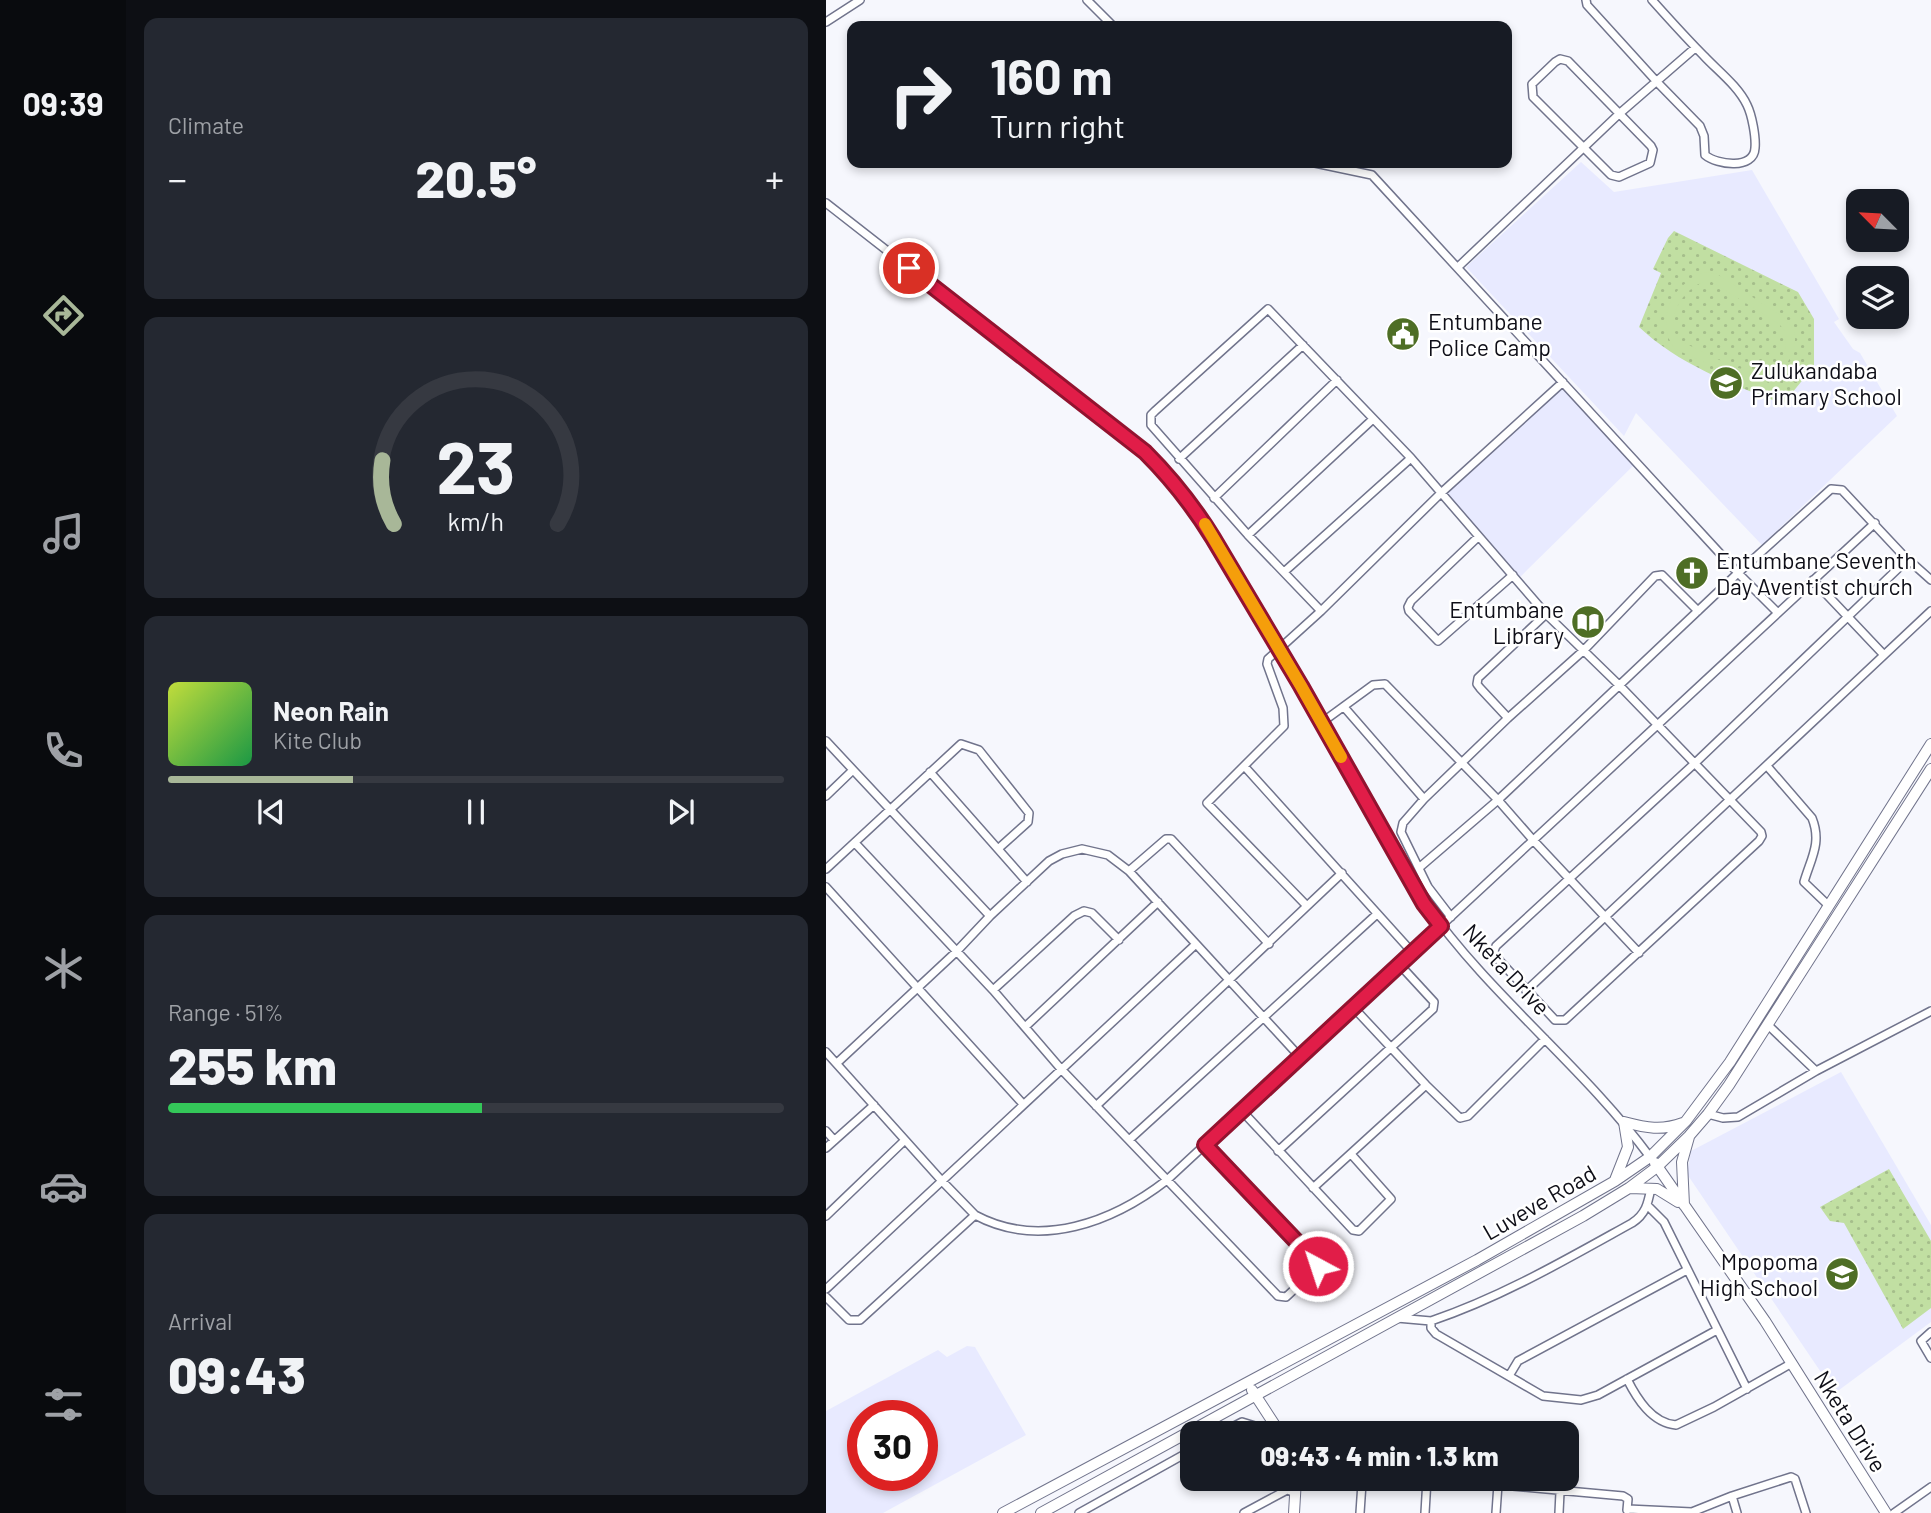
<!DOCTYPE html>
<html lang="en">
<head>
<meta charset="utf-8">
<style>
	:root { --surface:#171b24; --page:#242831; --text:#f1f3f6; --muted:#9ea1a6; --line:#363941; --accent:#a8b798 }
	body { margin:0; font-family:Barlow,sans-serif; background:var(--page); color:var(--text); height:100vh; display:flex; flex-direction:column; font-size:26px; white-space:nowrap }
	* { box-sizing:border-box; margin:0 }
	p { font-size:23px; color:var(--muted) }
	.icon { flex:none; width:38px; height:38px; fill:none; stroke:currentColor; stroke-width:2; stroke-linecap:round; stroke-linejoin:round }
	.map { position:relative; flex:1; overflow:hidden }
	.details { display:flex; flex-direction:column; gap:18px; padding:18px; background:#0d0f14; width:700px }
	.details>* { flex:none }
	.banner { position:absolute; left:21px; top:21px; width:665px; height:147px; border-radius:14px; box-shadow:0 4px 10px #0003; background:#171b24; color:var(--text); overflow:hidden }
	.needle { width:46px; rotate:294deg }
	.fabs { position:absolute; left:1020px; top:189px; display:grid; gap:14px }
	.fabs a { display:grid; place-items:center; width:63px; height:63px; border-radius:14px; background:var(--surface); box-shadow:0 4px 10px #0003; font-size:35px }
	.speed { position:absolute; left:21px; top:1400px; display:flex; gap:14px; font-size:35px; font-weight:700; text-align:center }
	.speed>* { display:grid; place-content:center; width:91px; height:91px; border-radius:50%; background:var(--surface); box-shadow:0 4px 10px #0003; line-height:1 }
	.speed .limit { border:10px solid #d22; background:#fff; color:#111 }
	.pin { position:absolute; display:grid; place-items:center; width:60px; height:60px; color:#fff; margin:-30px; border:4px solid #fff; border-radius:50%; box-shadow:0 2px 7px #0007 }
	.me { position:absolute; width:77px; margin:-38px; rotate:320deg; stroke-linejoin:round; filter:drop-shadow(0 0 5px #0008) }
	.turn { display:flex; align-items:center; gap:24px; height:147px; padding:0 28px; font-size:32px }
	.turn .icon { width:91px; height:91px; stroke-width:2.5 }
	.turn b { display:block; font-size:49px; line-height:60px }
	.big { font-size:52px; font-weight:800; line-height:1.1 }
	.details .tile { flex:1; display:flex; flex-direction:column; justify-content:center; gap:10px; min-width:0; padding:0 24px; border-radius:14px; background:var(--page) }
	.details .dial { align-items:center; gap:0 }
	.dial svg { height:182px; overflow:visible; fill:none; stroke:var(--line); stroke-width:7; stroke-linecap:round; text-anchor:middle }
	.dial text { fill:var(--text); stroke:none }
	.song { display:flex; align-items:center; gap:21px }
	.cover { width:84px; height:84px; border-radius:10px; background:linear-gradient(135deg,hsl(70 70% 55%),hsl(140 70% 35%)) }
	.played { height:7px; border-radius:4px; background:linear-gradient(90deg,var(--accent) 30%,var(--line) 30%) }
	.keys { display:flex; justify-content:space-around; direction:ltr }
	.heat { display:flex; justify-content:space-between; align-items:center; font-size:38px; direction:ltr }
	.charge { height:10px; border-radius:5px; background:linear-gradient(90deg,#34c759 51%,var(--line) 0) }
	.trip { position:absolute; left:354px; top:1421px; width:399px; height:70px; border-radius:14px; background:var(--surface); box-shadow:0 4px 10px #0003; font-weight:800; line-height:70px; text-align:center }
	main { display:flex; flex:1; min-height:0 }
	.tabs { display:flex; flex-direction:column; width:126px; justify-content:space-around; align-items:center; background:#090b0e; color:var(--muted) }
	.tabs .icon { width:49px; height:49px }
	.tabs .active { color:var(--accent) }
	.tabs b { font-size:32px; color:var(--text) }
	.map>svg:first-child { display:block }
	.built { fill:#e8eaff; fill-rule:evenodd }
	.park { fill:url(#park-dots) }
	.pitch { fill:#c1dfa2; fill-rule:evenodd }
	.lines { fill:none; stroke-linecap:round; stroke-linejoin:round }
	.minor-casing { stroke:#71748c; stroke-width:10 }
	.tertiary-casing { stroke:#71748c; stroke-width:12 }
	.minor { stroke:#fff; stroke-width:7 }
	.tertiary { stroke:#fff; stroke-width:10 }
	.route-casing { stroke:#92132f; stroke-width:18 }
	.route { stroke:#e11d48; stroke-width:12 }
	.slow { stroke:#f59e0b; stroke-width:12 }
	.labels { text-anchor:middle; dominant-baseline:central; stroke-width:5; stroke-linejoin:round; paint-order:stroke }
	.poi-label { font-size:23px; fill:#0e0e17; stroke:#fff; text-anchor:start }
	.street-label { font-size:23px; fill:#0e0e17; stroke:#fff }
</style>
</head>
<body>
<main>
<nav class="tabs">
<b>09:39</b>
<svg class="icon active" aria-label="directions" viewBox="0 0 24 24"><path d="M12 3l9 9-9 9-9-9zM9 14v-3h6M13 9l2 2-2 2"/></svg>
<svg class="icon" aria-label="music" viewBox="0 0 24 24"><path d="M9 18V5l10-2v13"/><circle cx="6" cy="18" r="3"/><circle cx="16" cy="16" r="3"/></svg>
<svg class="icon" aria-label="phone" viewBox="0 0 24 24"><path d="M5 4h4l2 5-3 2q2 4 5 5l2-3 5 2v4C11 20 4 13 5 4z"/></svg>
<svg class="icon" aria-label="climate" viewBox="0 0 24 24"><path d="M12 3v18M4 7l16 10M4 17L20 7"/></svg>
<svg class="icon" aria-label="car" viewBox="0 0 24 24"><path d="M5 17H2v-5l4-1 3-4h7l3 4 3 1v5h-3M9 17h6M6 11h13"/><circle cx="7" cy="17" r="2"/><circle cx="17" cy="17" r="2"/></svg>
<svg class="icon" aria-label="filters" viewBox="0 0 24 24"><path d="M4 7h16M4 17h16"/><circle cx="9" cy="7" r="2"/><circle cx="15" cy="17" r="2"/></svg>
</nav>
<section class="details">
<div class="tile"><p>Climate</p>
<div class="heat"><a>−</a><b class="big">20.5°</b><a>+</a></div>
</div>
<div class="tile dial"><svg viewBox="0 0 100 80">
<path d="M14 69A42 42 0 1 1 86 69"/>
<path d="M14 69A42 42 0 0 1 9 41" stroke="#a8b798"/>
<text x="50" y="56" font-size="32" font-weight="700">23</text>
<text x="50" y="72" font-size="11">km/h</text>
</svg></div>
<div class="tile">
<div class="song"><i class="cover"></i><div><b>Neon Rain</b><p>Kite Club</p></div></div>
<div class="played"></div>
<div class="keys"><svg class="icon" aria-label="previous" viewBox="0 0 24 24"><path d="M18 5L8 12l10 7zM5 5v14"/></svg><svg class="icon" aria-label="pause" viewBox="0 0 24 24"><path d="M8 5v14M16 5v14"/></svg><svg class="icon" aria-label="next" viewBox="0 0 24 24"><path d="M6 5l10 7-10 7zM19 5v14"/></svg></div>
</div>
<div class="tile"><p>Range · 51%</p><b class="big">255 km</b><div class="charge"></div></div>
<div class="tile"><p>Arrival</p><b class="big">09:43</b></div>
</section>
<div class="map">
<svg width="1105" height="1513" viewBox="0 0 1105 1513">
	<defs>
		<pattern id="park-dots" width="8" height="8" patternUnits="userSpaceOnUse" patternTransform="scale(1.75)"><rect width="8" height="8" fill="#c1dfa2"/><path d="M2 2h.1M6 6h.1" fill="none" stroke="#a5be8b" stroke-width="1.8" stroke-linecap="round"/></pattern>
	</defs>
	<rect width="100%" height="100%" fill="#f6f7fd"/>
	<path class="built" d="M755,162l33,30 138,-22 87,149 -5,3 19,27 7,4 37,63 -135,129 -126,-132 -12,23 -158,-169z
		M737,384l73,79 -118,116 -75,-85z
		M1015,1072l90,153v97l-96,71 -148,-219 4,-23z
		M141,1346l8,1 51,88 -143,78h-57v-102l112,-61 9,7zM37,1416h59v59h-59z"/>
	<path class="park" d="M848,231l124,61 16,27v47l-31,38c-50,-19 -105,-40 -144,-77l22,-54 -8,-4 15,-31z
		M1063,1169l42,72v67l-28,21 -59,-106 -14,-2 -10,-14z"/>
	<path class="pitch" d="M878,272l13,2 66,43c6,6 11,11 12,19 2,20 -19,49 -39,50l-81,-37c-14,-17 -11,-45 5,-61 7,-7 16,-11 24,-16zM877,282h9l67,42 6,7c2,11 1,23 -6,31 -5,6 -11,11 -19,11 -14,2 -65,-25 -81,-33 -15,-20 3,-50 24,-58z"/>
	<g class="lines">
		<g class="minor-casing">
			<path id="minor" d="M261,0l26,26
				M760,0l1,5 70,77 43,44 4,10 1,19c12,10 49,15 50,-7 1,-11 -3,-33 -8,-43 -9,-19 -29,-34 -43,-49 -18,-18 -35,-37 -52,-56
				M0,22l34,-22
				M734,59l8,2 83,85 2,4 -3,13 -31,14 -8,-2 -78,-78 -1,-13 23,-22z
				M489,163l57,12 366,398 39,39
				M0,203l319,249c50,51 81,108 118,170 56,92 108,187 162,281 65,93 158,163 225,254
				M632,267l161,-153 76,-66
				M353,459l124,-114
				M388,498l123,-118
				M422,535l125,-116
				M652,537l-67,64 -3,6 1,4 29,30 75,-66
				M458,572l127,-114
				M987,580l71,75
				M495,611l-73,-76 -97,-110v-10l4,-4 113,-102 143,149 135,156 74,72 141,146 1,4 -3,5 -194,179h-10l-59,-63 -2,-6 2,-5 198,-182 214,-205
				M518,707l80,92
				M682,718l-28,-30 -3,-4 1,-6 68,-64
				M495,723l52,-38 12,-1 113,116 35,40 106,113
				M0,741l164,175
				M941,766l45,52c10,25 -1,40 -8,64l25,24
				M419,767l167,185
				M104,772l97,110
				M0,796l27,-26
				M29,843l138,147 68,79 217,227 8,1 30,-28 1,-5 -112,-119
				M594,867l78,-67 240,-227 93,-84 11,1 60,64 29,26
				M0,869l135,-125 18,6 50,63 -1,9 -29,26
				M303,871l37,-32h5l98,105
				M0,887l197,217
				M481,906l-100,-103 77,-77 -1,-18 -16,-44 1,-5 53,-48 120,-118 122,-111
				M625,917l-23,-30 -27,-55 2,-9 21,-24 84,-81 76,-68 71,-74 7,-1 36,36
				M167,990l81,-74 10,-5 8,2 27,27
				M700,991l405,-380
				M527,1007l73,78 34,33 8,-2 77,-77
				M942,1025l48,46 115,-60
				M199,1027l133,-125
				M0,1052l115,128 34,35c65,35 138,7 192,-35l708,-657
				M11,1063l119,-111 34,-36 59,-55 13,-7 20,-5 26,6 21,16 170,185
				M270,1106l246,-233
				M416,1111l111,119 6,1 32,-32 -40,-45
				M882,1114l15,4 15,-1 78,-46
				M0,1131l8,9
				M303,1140l248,-226
				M0,1148l48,-43
				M452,1151l155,-142 1,-7 -35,-38
				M487,1188l113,-103
				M825,1188c-3,15 -5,26 -19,35 -65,36 -130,74 -201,98v7l5,6 107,62 38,4 17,-5 119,-65
				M822,1206l16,16 83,167
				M0,1216l78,-75
				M0,1289l370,-345
				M0,1297l23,23h11l115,-105
				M571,1318l34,3
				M1105,1332l-10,9 10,17
				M683,1376l9,-15 169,-91
				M801,1379c10,20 25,44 49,46l38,-18 78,-44
				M395,1433l21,-11 13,4 4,7
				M455,1479l6,11
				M609,1479l188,17 5,3 -1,11
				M906,1496l5,17
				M802,1509l64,3 40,-16 59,-19 4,2 11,34
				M253,1513l113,-63
				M418,1513l43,-23 9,3
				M534,1513l2,-30 3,-4
				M599,1513l2,-34
				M670,1513l2,-29
				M733,1513l1,-21
				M1068,1513l37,-26"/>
		</g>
		<g class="tertiary-casing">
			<path id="tertiary" d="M829,1163l110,158 121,192
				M789,1180l13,-33 -4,-25c23,6 37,9 59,1
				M804,1188l27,1 21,13
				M858,1205l-2,-43 7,-25
				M426,1390l28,43
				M177,1513l474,-253 138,-79 35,-24 36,-36 44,-59 201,-318
				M215,1513l542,-297 46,-28 28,-21 32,-31 19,-22 21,-29 202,-316
				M468,1513l2,-34"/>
		</g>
		<use href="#minor" class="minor"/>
		<use href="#tertiary" class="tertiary"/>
	</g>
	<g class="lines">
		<g class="route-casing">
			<path id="route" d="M83,268l236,184c26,26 49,55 68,86l88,148 123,218 17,22 -236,219 110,116 3,5"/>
		</g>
		<use href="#route" class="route"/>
		<path class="slow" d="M379,524l96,162 40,71"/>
	</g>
	<defs>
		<g id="civic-disc" transform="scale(1.75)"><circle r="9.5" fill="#4e6e25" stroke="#fff"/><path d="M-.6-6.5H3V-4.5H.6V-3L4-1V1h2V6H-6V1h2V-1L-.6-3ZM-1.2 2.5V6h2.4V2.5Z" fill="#fff"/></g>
		<g id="school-disc" transform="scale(1.75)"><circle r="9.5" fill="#4e6e25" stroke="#fff"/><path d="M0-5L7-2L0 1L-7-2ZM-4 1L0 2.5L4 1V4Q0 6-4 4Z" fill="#fff"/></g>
		<g id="church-disc" transform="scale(1.75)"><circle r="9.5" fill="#4e6e25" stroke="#fff"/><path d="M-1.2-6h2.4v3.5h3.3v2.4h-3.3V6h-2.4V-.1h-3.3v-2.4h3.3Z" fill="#fff"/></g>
		<g id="library-disc" transform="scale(1.75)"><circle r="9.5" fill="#4e6e25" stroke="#fff"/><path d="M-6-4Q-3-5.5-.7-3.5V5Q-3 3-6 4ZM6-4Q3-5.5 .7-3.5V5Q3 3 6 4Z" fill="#fff"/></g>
	</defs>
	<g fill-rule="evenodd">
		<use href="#civic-disc" x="577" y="334"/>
		<use href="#school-disc" x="900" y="383"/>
		<use href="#church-disc" x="866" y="573"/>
		<use href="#library-disc" x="762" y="622"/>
		<use href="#school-disc" x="1016" y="1274"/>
	</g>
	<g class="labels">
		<g class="poi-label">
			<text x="602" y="321">Entumbane<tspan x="602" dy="26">Police Camp</tspan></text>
			<text x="925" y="370">Zulukandaba<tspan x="925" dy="26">Primary School</tspan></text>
			<text x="890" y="560">Entumbane Seventh<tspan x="890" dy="26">Day Aventist church</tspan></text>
			<text x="738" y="609" text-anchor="end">Entumbane<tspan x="738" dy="26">Library</tspan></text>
			<text x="992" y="1261" text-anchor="end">Mpopoma<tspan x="992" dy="26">High School</tspan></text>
		</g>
		<g class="street-label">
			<text transform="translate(681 969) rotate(47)">Nketa Drive</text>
			<text transform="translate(713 1202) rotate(-30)">Luveve Road</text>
			<text transform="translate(1025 1421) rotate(58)">Nketa Drive</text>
		</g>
	</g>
</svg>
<div class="fabs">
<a><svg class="needle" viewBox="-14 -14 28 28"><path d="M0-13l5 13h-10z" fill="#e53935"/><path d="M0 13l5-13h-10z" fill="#9ea1a6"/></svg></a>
<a><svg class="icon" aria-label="layers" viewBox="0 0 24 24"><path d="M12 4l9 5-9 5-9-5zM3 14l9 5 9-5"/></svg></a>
</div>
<div class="speed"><div class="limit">30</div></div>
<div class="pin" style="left:83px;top:268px;background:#d93025"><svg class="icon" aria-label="arrive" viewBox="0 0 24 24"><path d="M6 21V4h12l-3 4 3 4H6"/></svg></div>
<svg class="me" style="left:492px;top:1266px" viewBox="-20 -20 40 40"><circle r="17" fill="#e11d48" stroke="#fff" stroke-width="3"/><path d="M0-11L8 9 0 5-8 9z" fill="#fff"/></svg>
<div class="trip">09:43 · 4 min · 1.3 km</div>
<div class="banner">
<div class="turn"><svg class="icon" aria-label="right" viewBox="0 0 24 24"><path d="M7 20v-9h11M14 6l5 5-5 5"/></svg><div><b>160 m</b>Turn right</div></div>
</div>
</div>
</main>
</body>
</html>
